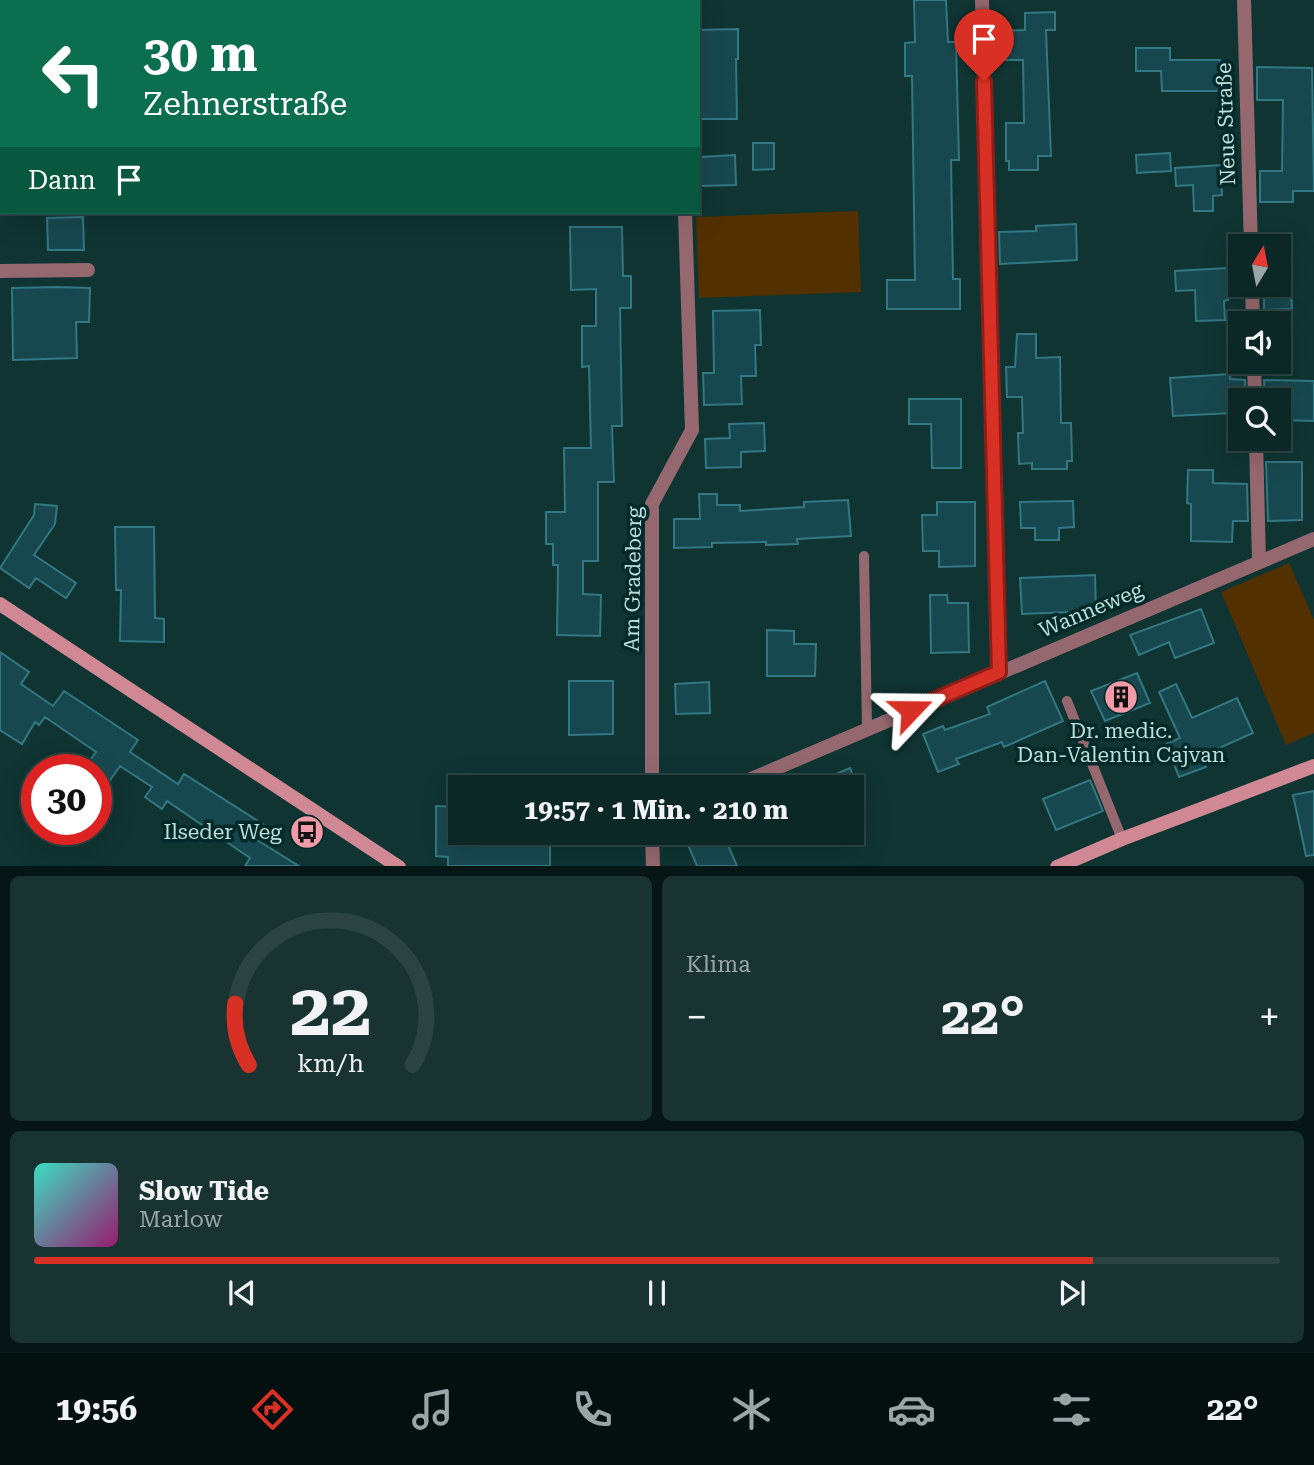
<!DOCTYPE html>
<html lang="de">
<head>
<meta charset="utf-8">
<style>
	:root { --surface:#0b2726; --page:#193332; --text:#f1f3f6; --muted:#9aa5a7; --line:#2b4443; --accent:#d93025 }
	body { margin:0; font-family:"Roboto Serif",serif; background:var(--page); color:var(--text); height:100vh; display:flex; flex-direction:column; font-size:26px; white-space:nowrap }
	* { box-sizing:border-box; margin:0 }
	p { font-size:23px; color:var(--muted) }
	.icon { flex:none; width:38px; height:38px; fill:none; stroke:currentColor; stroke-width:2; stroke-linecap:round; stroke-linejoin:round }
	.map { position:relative; height:866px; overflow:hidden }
	.details { display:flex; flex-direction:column; gap:10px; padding:10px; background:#061515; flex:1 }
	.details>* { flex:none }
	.banner { position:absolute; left:0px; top:0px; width:700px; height:214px; box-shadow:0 7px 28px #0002,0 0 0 2px var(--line); background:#0b6e4f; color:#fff; overflow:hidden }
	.needle { width:46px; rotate:10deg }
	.fabs { position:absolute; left:1228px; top:234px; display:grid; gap:14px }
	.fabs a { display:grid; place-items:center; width:63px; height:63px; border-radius:0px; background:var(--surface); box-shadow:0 7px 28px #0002,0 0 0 2px var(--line); font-size:35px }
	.speed { position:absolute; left:21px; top:754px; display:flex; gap:14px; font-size:35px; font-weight:700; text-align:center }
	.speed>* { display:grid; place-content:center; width:91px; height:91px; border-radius:50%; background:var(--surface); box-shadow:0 7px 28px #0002,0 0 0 2px var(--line); line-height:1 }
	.speed .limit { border:10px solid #d22; background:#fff; color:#111 }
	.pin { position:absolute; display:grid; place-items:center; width:60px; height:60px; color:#fff; margin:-72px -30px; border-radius:50% 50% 50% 0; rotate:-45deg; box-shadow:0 0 7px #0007 }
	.pin .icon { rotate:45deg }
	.me { position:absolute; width:77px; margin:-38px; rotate:67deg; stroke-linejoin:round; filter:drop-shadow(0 0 5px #0008) }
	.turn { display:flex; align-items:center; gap:24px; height:147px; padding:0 28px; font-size:32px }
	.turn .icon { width:91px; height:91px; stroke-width:2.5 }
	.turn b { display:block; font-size:49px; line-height:60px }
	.then { display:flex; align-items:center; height:66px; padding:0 28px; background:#0003; gap:14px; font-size:26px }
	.big { font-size:52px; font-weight:700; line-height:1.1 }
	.details .widget { flex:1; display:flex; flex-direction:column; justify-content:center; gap:10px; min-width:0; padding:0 24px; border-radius:10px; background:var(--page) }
	.details .dial { align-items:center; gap:0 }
	.dial svg { height:182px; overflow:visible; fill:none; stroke:var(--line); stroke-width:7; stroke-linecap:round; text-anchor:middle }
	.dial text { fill:var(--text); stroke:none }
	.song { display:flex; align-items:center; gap:21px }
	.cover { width:84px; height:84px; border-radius:10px; background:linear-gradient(135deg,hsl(170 70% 55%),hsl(320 70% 35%)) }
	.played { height:7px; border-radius:4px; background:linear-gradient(90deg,var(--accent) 85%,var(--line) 85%) }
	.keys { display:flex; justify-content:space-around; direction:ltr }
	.heat { display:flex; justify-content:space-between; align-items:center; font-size:38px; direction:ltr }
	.details .tiles { flex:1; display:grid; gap:10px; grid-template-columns:1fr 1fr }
	.widget:last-child { grid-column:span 2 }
	.trip { position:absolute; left:448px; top:775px; width:416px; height:70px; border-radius:0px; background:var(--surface); box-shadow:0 7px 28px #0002,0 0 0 2px var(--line); font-weight:700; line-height:70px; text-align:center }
	.tab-bar { display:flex; height:112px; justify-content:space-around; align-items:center; background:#04100f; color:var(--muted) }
	.tab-bar .icon { width:49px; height:49px }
	.tab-bar .on { color:var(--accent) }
	.tab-bar b { font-size:32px; color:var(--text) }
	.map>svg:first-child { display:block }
	.green { fill:#523000 }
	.building { fill:#18484f; stroke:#327781; stroke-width:2 }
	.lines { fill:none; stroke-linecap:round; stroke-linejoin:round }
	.lane { stroke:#95686f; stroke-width:10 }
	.street { stroke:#95686f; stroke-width:14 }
	.secondary { stroke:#d08994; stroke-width:14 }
	.route-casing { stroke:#8d1f18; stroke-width:18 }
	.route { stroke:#d93025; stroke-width:12 }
	.labels { text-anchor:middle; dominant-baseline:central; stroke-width:7; stroke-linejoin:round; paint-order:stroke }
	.street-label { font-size:21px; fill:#bddedb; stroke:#032a28 }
	.poi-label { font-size:21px; fill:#bddedb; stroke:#032a28 }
</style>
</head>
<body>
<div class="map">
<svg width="1314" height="867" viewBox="0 0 1314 867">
	<rect width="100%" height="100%" fill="#0f3432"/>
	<path class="green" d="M858,211l3,81 -162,6 -3,-81z
		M1289,563l25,57v113l-28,12 -65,-153z"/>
	<path class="building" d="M914,0h32l2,42h8l3,118h-8l2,119h7v30h-73v-29h28l-3,-204h-7v-33l10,-1z
		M1055,12v18h-9l5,126h-13v14h-29v-9h-3v-38h18l-1,-63h-27v-29l29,-1v-17z
		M738,29v30h-2l1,60h-36l-3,-89z
		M1136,48h34v12h50v31h-58l-1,-20h-25z
		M1257,67l55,1 2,123h-21v11h-33v-31h22l1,-71h-26z
		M753,143h21v26l-21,1z
		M1170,153l1,18 -34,2 -1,-18z
		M735,155l1,30 -35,1 -1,-29z
		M1221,165l1,30 -9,1v15h-19l-1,-26 -17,1 -1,-18z
		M83,217l1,33h-36l-1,-32z
		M1076,224l1,36 -77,4 -1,-32 37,-1v-5z
		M570,227h52l1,49h8v32h-11l2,118h-10l2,56h-16v79h-15v33l18,1 -1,41 -43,-1 1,-70h-5v-21h-7v-32h19l-1,-64h27l-2,-82 -7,1v-41h14v-37l-25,1z
		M1227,268l1,32 -4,1 1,19 -29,1 -1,-31 -19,1 -1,-20z
		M1264,285h27l1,24 -28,1z
		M57,287l33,1 -1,34h-13l1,36 -64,2 -1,-72z
		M760,310l1,35h-6l1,31h-15l1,28 -38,1 -1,-32h11l-1,-62z
		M1017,334h19v24l24,-1 1,66h10l1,38h-5v8h-35v-6l-13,1 -1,-31h5l-1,-36h-15l-1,-30h9z
		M1230,374v5l15,1v21h-14l1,12 -59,3 -3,-38z
		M1264,380l50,1v40l-35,-1v-19h-14z
		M909,399h52v69h-29l-1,-44h-22z
		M764,423l1,28 -24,1v15l-35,1 -1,-29 25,-1 -1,-14z
		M1266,462h36v58l-34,1z
		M1188,470h25v13l34,1 1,37h-15l-1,21 -41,-1v-37l-4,-1z
		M699,494h18v11h23v6l64,-4v-5l44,-2 3,36 -54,3 1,5 -32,1v-3l-54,1v4l-38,1v-29h26z
		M1073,501l1,26 -15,1v12h-24v-12h-14l-1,-26z
		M937,502h38v64l-36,1v-16h-16l-1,-36h15z
		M35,504l22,2 -2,18 -21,31 42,28 -10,15 -30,-20 -7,10 -29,-20 34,-53z
		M115,527h39l1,91 9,1v23l-44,-1 1,-51h-5z
		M1095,575l1,36 -74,3 -2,-36z
		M930,595h17l1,8h20l1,49 -38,1z
		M1201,609l13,34 -39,15 -6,-16 -30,13 -9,-20z
		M767,630l27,1v13h22l-1,32h-48z
		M0,652l29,20 -8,12 32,22 11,-15 74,49 -8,12 48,32 6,-10 82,52 -9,14 42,26h-54l5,-8 -83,-57 -5,8 -17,-12 7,-10 -32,-21 -24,34v-30h-13l13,-18 -51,-35 -6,8 -4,-3 -13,22 -22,-14z
		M1137,673l13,30 -45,18 -14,-30z
		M569,681h44v53l-44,1z
		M1045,681l18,40 -59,26 -2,-5 -46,17 3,5 -21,8 -15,-38 20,-8 2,4 45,-16 -3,-7z
		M709,682l1,31 -34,1 -1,-30z
		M1176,684l16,34 45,-20 16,35 -52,23 5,11 -27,10 -13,-33 14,-6 -21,-46z
		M850,768l8,20h-55z
		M1090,780l13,31 -47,19 -13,-31z
		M1314,791v64l-8,1 -13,-61z
		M436,806l24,1v26h90v33h-102v-9l-12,-1z
		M683,833h40l14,33h-40z"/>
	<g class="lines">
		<path class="lane" d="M864,556l3,173
			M1067,701l55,138"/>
		<path class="street" d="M679,0v2
			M982,0l17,672
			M1244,0l7,247
			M0,271l88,-1
			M1252,285l1,39
			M1254,362l1,39
			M1256,439l3,123
			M652,788v-284l40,-74 -7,-218
			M730,788l584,-249
			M652,833l1,34"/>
		<path class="secondary" d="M0,604l399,263
			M1057,867l65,-28 192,-73"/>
	</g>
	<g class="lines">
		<g class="route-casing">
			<path id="route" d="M911,710l88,-38 -15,-591"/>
		</g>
		<use href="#route" class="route"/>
	</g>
	<defs>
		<g id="building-disc" transform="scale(1.75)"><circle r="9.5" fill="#f39aa9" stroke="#032a28"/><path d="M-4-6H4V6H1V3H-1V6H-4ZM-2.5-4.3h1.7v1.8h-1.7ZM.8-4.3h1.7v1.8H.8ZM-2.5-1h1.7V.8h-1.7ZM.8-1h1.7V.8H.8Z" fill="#111"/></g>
		<g id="bus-disc" transform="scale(1.75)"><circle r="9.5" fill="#f39aa9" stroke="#032a28"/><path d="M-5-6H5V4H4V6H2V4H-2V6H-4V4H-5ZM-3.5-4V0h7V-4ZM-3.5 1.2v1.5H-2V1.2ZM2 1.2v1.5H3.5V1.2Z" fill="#111"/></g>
	</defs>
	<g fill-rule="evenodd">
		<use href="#building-disc" x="1121" y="697"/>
		<use href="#bus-disc" x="307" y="832"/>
	</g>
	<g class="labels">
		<g class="street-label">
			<text transform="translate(1226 124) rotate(-92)">Neue Straße</text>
			<text transform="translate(633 579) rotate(-89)">Am Gradeberg</text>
			<text transform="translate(1091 610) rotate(-23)">Wanneweg</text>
		</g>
		<g class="poi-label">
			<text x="1121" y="731">Dr. medic.<tspan x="1121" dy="24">Dan-Valentin Cajvan</tspan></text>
			<text x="282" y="832" text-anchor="end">Ilseder Weg</text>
		</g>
	</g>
</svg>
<div class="fabs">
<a><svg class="needle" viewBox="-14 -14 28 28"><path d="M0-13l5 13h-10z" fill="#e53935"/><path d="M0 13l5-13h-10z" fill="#9aa5a7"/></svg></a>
<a><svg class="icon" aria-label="sound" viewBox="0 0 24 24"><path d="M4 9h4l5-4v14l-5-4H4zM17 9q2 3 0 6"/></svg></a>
<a><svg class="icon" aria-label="search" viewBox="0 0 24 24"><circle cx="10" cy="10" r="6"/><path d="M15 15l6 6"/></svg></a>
</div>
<div class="speed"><div class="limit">30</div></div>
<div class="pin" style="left:984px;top:81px;background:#d93025"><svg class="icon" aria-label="arrive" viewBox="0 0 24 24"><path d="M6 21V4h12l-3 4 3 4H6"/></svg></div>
<svg class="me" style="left:911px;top:710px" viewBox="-20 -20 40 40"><path d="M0-17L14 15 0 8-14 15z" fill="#d93025" stroke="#fff" stroke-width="4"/></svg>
<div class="trip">19:57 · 1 Min. · 210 m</div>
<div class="banner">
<div class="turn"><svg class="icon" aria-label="left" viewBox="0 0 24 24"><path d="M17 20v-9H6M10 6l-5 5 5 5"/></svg><div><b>30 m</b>Zehnerstraße</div></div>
<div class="then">Dann<svg class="icon" aria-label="arrive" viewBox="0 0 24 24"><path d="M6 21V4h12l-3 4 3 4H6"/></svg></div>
</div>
</div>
<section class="details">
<div class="tiles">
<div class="widget dial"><svg viewBox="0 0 100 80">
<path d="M14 69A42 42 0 1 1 86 69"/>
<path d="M14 69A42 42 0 0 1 8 42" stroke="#d93025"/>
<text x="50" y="56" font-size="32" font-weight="700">22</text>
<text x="50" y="72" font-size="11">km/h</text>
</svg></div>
<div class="widget"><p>Klima</p>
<div class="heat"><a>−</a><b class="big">22°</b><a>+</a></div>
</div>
<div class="widget">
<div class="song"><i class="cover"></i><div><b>Slow Tide</b><p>Marlow</p></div></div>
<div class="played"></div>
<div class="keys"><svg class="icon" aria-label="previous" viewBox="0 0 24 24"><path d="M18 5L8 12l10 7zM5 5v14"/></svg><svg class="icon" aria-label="pause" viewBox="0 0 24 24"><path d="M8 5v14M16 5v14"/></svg><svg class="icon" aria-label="next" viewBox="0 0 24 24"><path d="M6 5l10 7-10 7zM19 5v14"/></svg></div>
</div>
</div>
</section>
<nav class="tab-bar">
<b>19:56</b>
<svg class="icon on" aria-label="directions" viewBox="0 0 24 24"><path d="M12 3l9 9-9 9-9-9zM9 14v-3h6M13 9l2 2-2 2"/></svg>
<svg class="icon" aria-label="music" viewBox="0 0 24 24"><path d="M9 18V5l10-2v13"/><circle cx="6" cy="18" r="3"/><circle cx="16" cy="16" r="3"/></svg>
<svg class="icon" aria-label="phone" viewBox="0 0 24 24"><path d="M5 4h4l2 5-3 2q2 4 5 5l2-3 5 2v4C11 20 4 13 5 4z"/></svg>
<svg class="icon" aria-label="climate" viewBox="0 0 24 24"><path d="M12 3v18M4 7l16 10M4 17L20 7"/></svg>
<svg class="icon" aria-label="car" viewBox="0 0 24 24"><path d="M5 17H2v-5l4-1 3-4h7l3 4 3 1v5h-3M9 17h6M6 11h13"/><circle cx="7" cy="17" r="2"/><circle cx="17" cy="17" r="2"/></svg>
<svg class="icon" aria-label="filters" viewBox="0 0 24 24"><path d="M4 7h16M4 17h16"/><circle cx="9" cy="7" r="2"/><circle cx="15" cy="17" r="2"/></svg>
<b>22°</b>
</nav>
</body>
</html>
